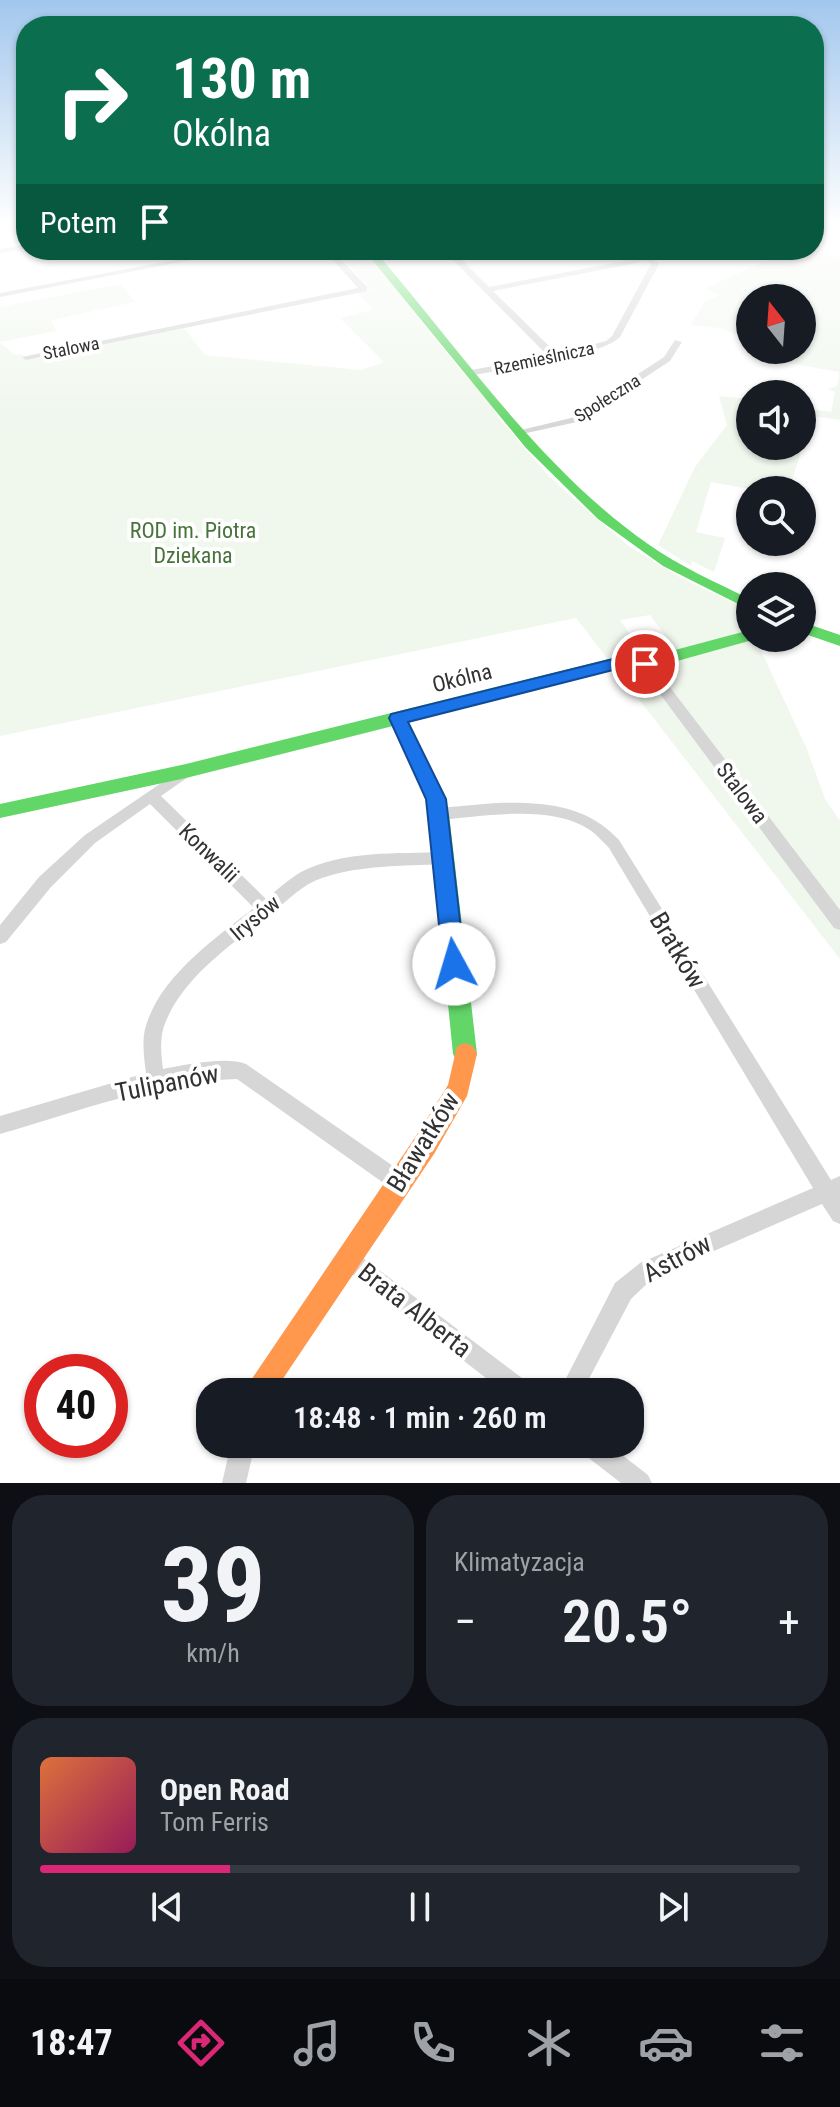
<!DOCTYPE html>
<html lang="pl">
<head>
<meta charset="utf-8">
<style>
	:root { --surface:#171b24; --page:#20242c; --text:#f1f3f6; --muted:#9ea1a6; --line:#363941; --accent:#db2777 }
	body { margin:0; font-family:"Roboto Condensed",sans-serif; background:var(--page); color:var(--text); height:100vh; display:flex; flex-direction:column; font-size:30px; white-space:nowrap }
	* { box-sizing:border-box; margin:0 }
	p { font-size:26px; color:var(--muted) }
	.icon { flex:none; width:44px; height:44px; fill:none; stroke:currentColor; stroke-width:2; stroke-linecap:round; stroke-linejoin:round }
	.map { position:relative; height:1483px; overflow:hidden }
	.side { display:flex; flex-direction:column; gap:12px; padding:12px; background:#0d0f14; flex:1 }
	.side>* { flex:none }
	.hud { position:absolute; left:16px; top:16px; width:808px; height:244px; border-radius:32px; box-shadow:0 2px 6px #0004; background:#0b6e4f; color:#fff; overflow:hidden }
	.needle { width:52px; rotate:343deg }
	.controls { position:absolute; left:736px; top:284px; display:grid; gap:16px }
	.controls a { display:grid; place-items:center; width:80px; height:80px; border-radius:50%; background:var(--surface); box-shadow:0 2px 6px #0004; font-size:40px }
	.speed { position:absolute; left:24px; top:1354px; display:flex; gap:16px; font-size:40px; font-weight:700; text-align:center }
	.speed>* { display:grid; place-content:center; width:104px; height:104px; border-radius:50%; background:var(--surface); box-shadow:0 2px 6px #0004; line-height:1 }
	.speed .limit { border:12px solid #d22; background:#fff; color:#111 }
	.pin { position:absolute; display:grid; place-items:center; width:68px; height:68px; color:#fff; margin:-34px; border:4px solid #fff; border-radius:50%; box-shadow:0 2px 8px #0007 }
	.me { position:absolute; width:88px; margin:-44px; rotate:354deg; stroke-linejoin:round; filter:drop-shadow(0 0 6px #0008) }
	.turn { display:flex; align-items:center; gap:28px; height:168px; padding:0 24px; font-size:36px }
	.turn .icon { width:104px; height:104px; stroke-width:2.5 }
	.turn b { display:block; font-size:56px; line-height:68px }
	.then { display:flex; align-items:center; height:76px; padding:0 24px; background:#0003; gap:16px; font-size:30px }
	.big { font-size:60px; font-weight:600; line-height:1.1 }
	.side .widget { flex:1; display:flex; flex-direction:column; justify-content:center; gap:12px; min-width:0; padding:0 28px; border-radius:32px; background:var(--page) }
	.side .dial { align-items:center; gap:0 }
	.dial b { font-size:104px; line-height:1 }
	.song { display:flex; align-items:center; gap:24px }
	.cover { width:96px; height:96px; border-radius:12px; background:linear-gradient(135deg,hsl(20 70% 55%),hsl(330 70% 35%)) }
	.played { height:8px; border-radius:4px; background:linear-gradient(90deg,var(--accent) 25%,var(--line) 25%) }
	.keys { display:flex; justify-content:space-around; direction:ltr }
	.heat { display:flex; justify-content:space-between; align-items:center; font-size:44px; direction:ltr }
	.side .tiles { flex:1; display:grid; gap:12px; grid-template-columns:1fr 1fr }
	.widget:last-child { grid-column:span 2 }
	.trip { position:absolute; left:196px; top:1378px; width:448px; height:80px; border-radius:32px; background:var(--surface); box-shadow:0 2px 6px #0004; font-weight:600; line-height:80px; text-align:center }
	.tab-bar { display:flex; height:128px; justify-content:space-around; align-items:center; background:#090b0e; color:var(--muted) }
	.tab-bar .icon { width:56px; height:56px }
	.tab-bar .current { color:var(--accent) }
	.tab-bar b { font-size:36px; color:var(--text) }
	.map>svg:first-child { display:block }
	.green { fill:#f0f7ed; fill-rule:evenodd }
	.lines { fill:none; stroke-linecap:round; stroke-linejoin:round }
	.street { fill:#d6d6d6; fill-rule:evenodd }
	.fast { fill:#63d668; fill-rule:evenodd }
	.slow { fill:#ff974d; fill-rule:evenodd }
	.route { fill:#1a73e8; stroke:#114b97; stroke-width:2 }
	.labels { text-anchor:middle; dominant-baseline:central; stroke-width:8; stroke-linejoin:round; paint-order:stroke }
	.far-street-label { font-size:18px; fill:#323232; stroke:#fff }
	.park-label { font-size:22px; fill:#47733a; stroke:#fff }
	.street-label { font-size:22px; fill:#323232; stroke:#fff }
	.near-street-label { font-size:26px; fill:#323232; stroke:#fff }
</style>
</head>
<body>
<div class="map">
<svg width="840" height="1483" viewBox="0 0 840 1483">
	<rect width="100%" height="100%" fill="#fff"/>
	<path class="green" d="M814,249l20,9 6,-2v164l-28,-4 -23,74h-34l-44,-8 -15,50 29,6 -11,34 -22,-11 -1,5 -33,-21 37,-78 32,-42 -8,-29 31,3v47h52v-38l29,4 4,-20 -7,-3 9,-3 2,-14 -89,-16 16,-6h36v-52h-52v43l-30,-13 -29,-3 14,-24 15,-6 -15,-7 70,-31 -5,-3 10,-4z
		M330,250l35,1 95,119 30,31 7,15 49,57 29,27 55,47 53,32 66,31 1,28h5l52,111 18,50 15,22v138l-264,-341 -576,118v-393l14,11 23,4 147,-30 21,27 156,15 23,-8 -44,-44 33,-8 -15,-17 12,-3 -20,-24zM650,615l22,30 -28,9 -24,-34z
		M121,284l14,18 -84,18 5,11 -56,11v-35z"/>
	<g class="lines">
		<path class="street" d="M26,245v4l-26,4v-4z
			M227,250h16l-243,47v-4z
			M324,250h8l35,37v4l-341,69 -4,-3 336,-69z
			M443,250h8l3,3 29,-3 -25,6 31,31 192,-37 10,1 -37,9 5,4 -39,73c-18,19 -116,32 -146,38l-5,-3 2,-2 77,-14zM647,261l4,3 -39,72 -6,5 -49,13 -64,-63z
			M675,340l7,2 -12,19 -93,61 -55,12 -5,-3 54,-13 93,-61z
			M645,660l5,1 190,249v20l-6,-2 -194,-261 -1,-3z
			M186,766l5,1 2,4 -2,4 -30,21 105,103c11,-9 23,-20 35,-27 42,-22 97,-18 142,-20l5,2 3,4 -3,4 -5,2c-40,2 -83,1 -121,14 -19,6 -35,23 -50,35 -37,29 -87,62 -106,108 -7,15 -5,33 -3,48 22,-4 63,-13 83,-5l160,111 3,7 -3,7 -7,3 -7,-3 -155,-110c-82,3 -158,32 -237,55v-18l146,-43c-2,-15 -4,-30 -1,-44 14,-52 69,-90 109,-121l-104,-104 -55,39 -44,44 -45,55 -6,2v-19l39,-48 46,-42z
			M496,803c47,-1 89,1 123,37l212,340 9,-4v48l-7,-3 -11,-17 -168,73 -23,22 -49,93h-23l56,-109 25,-20 173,-75 -204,-340c-6,-6 -12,-13 -19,-18 -38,-26 -107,-14 -151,-10l-5,-2 -2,-4 2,-4 5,-2z
			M347,1248l7,3 176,133 3,8h-29l-164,-127 -3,-7 3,-7z
			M231,1444h24l-9,39h-24z
			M577,1444h31l40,31 4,8h-31l-40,-31z"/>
		<path class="fast" d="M364,250h10c87,100 164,217 274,294 31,22 67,38 102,55v11l-87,-44 -65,-47 -72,-71z
			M802,622l38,13v11l-38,-13z
			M750,630v8l6,1 -111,31h-32l-205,52 37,77 4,15 28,240 -4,8 -8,3 -8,-3 -4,-8 -24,-240 -2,-15 -34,-73 -207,52 -186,40v-14l186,-40 427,-106h32z"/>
		<path class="slow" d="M465,1043l8,3 4,8 -10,42 -33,58 -160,238h-31l173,-256 32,-51 9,-39z"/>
	</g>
	<linearGradient id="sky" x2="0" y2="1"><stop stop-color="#a2c7ed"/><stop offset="0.52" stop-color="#fff"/><stop offset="1" stop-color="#fff" stop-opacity="0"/></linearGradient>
	<rect width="840" height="433" fill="url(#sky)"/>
	<path class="route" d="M645,658l8,6 -2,4 -38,2 -205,52 38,77 19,165 -3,7 -8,3 -8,-3 -3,-7 -17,-165 -37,-81 2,-4 222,-55z"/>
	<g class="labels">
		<g class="far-street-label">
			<text transform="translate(71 348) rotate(-11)">Stalowa</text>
			<text transform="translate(544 358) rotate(-12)">Rzemieślnicza</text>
			<text transform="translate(607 398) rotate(-32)">Społeczna</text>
		</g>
		<g class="park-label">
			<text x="193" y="530">ROD im. Piotra<tspan x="193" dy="25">Dziekana</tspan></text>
		</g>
		<g class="street-label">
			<text transform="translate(462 678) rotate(-14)">Okólna</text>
			<text transform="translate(742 793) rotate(53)">Stalowa</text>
			<text transform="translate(209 853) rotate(44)">Konwalii</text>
			<text transform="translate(255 918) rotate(-40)">Irysów</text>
		</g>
		<g class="near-street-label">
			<text transform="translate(678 950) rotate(59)">Bratków</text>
			<text transform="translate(167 1083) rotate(-11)">Tulipanów</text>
			<text transform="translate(423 1142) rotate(-58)">Bławatków</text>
			<text transform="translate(677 1258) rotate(-28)">Astrów</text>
			<text transform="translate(415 1310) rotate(38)">Brata Alberta</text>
		</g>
	</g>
</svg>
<div class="controls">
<a><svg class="needle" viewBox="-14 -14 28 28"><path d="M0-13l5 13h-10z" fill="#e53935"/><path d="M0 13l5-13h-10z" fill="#9ea1a6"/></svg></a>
<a><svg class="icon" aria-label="sound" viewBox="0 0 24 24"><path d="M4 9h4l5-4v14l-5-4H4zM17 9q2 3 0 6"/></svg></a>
<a><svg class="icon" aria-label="search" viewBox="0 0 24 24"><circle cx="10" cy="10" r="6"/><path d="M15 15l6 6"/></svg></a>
<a><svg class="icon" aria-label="layers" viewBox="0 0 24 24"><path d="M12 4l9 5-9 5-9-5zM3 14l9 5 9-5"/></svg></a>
</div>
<div class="speed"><div class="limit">40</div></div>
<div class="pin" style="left:645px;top:664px;background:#d93025"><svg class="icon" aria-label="arrive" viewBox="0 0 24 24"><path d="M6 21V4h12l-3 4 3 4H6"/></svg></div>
<svg class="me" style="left:454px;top:964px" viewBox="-20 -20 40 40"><circle r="19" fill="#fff"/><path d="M0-13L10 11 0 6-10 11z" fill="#1a73e8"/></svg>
<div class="trip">18:48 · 1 min · 260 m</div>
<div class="hud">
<div class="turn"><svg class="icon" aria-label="right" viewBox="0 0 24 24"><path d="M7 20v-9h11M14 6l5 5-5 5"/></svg><div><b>130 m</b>Okólna</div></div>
<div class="then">Potem<svg class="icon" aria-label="arrive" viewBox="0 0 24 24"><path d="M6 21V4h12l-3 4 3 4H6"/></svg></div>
</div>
</div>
<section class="side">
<div class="tiles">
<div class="widget dial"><b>39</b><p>km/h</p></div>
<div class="widget"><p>Klimatyzacja</p>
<div class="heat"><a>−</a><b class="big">20.5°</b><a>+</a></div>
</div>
<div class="widget">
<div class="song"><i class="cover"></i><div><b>Open Road</b><p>Tom Ferris</p></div></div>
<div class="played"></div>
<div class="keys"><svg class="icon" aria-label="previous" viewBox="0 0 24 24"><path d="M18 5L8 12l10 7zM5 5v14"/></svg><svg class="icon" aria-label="pause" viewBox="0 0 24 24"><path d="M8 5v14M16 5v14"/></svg><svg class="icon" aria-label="next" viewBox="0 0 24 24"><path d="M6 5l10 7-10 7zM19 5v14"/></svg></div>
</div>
</div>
</section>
<nav class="tab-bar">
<b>18:47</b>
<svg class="icon current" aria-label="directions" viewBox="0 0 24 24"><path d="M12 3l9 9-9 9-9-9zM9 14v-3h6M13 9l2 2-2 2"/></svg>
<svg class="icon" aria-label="music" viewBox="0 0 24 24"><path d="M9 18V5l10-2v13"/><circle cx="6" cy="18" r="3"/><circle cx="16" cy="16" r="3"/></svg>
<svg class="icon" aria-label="phone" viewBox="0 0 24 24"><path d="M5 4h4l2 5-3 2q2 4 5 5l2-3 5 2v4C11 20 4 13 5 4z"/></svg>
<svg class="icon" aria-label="climate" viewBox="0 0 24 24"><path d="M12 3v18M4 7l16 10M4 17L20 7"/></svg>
<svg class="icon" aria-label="car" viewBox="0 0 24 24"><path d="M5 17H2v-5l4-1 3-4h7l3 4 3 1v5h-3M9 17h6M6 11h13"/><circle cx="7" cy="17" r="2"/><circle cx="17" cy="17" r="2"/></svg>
<svg class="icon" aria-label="filters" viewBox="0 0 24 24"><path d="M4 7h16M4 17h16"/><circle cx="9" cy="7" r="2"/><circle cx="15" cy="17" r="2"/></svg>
</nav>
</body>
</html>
